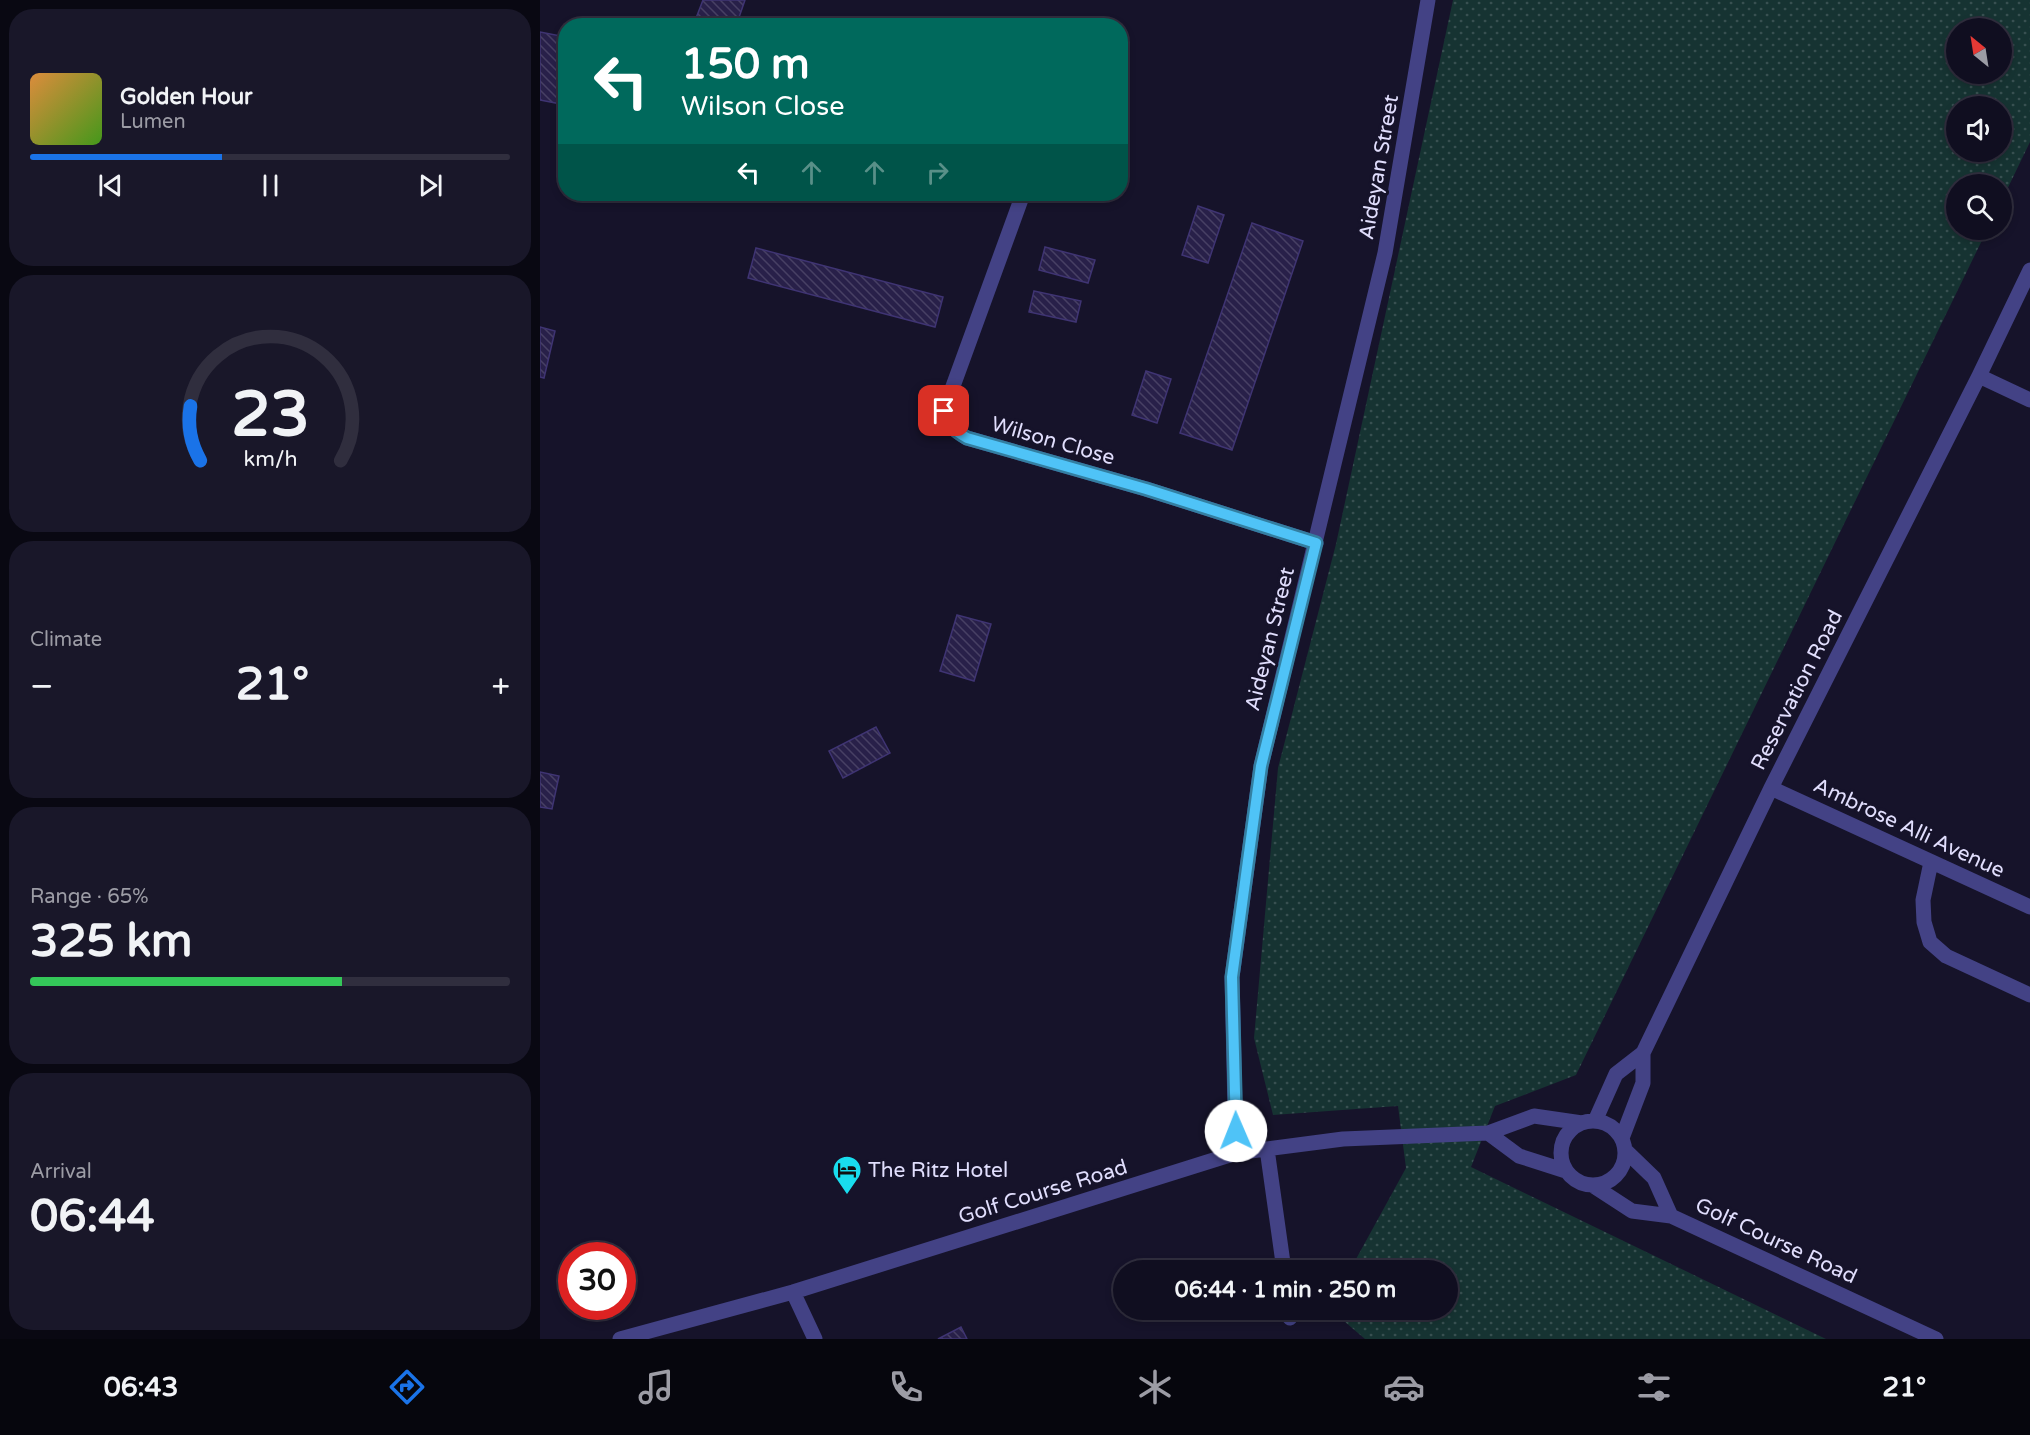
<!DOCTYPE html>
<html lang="en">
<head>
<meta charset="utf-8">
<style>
	:root { --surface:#100e20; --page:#191729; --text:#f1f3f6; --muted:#9c9ca5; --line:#302e3e; --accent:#1a73e8 }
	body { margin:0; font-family:"Varela Round",sans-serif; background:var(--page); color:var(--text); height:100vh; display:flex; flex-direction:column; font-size:22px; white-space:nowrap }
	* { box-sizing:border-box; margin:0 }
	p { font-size:20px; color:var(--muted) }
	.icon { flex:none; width:33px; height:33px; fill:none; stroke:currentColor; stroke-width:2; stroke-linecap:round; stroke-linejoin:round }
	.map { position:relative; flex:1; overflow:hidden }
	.panel { display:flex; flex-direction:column; gap:9px; padding:9px; background:#090812; width:540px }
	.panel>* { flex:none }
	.guide { position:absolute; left:18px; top:18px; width:570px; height:183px; border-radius:24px; box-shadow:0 3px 9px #0003,0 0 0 2px var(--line); background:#00695c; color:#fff; overflow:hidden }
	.needle { width:39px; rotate:330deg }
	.fabs { position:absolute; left:1406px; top:18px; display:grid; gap:12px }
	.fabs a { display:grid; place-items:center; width:66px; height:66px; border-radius:50%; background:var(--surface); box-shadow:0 3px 9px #0003,0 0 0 2px var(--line); font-size:30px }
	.speed { position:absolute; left:18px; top:1242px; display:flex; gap:12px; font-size:30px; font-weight:700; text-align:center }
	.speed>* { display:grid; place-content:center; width:78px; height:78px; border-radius:50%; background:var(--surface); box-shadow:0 3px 9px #0003,0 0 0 2px var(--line); line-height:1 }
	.speed .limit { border:9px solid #d22; background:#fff; color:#111 }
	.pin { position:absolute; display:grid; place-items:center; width:51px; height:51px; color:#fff; margin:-26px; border-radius:12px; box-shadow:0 3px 9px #0006 }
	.me { position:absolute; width:66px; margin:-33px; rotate:359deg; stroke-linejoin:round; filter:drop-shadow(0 0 4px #0008) }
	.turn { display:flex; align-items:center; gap:21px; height:126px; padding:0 24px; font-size:27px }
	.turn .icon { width:78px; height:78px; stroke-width:2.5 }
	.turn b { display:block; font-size:42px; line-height:51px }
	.lanes { display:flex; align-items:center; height:57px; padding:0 24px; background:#0003; justify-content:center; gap:30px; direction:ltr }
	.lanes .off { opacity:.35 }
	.big { font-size:45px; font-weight:700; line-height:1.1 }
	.panel .widget { flex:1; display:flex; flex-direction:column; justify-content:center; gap:9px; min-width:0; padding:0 21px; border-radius:24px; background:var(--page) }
	.panel .dial { align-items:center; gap:0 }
	.dial svg { height:156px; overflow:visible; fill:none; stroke:var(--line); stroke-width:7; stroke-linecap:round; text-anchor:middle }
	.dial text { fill:var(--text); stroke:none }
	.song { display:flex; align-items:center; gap:18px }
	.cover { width:72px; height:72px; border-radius:9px; background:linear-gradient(135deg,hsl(30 70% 55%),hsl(100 70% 35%)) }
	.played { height:6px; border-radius:3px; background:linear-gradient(90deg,var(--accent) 40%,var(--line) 40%) }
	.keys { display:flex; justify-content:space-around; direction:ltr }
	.heat { display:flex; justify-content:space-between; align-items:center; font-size:33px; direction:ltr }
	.charge { height:9px; border-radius:4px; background:linear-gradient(90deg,#34c759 65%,var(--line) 0) }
	.trip { position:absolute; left:573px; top:1260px; width:345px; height:60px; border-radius:30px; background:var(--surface); box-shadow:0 3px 9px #0003,0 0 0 2px var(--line); font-weight:700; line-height:60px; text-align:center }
	.menu { display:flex; height:96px; justify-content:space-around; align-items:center; background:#06060d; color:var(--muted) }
	.menu .icon { width:42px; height:42px }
	.menu .on { color:var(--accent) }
	.menu b { font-size:27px; color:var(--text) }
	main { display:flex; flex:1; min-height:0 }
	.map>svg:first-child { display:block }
	.grass { fill:url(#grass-dots); fill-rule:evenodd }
	.building { fill:url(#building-back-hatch); stroke:#3f3473; stroke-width:1.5 }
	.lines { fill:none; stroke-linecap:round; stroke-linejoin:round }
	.minor { stroke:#434285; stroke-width:15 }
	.route-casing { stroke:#337fa1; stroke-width:15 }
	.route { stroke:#4fc3f7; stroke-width:10 }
	.labels { text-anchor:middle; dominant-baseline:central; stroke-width:6; stroke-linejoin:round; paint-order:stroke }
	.street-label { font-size:21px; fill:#e1defd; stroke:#16132a }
	.poi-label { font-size:21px; fill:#e1defd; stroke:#16132a; text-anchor:start }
</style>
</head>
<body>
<main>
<section class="panel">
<div class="widget">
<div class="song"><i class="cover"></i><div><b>Golden Hour</b><p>Lumen</p></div></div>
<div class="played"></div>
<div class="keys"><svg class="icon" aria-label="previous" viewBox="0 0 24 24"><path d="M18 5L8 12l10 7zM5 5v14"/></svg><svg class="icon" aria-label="pause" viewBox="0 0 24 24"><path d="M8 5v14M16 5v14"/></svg><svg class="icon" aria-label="next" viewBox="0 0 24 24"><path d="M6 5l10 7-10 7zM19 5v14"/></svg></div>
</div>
<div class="widget dial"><svg viewBox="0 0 100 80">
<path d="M14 69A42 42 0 1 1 86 69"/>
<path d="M14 69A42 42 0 0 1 9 41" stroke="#1a73e8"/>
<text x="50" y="56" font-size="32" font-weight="700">23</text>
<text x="50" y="72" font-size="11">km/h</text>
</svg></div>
<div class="widget"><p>Climate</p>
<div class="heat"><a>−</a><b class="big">21°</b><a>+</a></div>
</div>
<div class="widget"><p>Range · 65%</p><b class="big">325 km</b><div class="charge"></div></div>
<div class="widget"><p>Arrival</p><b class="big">06:44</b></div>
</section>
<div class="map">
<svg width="1490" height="1339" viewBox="0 0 1490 1339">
	<defs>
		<pattern id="grass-dots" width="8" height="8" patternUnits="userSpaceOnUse" patternTransform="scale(1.5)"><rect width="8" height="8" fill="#163332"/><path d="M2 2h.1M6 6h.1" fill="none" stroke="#385051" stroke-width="1.8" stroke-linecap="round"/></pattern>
		<pattern id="building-back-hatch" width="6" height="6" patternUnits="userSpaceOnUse" patternTransform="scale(1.5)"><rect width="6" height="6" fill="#282049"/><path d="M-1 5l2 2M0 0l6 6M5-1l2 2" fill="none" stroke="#474064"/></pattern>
	</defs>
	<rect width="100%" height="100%" fill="#16132a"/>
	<path class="grass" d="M913,0h577v142l-29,60v-18h-45v46h31l-411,845 -81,31 -24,61 355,172h-461l-34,-29h117v-40h-98l56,-102 -8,-62 -125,9 -19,-77 24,-270 58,-224zM1416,28h45v46h-45zM1416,106h45v46h-45z"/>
	<path class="building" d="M163,0h42l-9,26h-43z
		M0,32l26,5v68l-26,-5z
		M658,206l26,9 -16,48 -26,-8z
		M712,223l51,18 -71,209 -52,-17z
		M505,247l50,13 -7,23 -49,-13z
		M216,248l187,49 -8,30 -187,-49z
		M494,291l47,10 -5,21 -47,-10z
		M0,327l15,4 -11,47 -4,-1z
		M606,371l25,8 -14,44 -25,-8z
		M417,615l34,9 -17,57 -34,-10z
		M336,727l14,26 -47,25 -14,-27z
		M0,772l19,4 -7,33 -12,-2z
		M421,1327l6,12h-29z"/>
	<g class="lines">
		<path class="minor" d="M483,194l-79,217c3,14 11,20 23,27l179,51 170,54
			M1439,376l51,24
			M1231,788l259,119
			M1391,862l-8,38 1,22 6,20 16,14 84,39
			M1055,1121l21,-47 27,-21 128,-265 208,-412 51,-106
			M1021 1153a32 32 0 1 1 64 0a32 32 0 1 1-64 0Z
			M948,1133l31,23 47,15
			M1082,1138l21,-55v-30
			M727,1149l17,121
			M1086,1151l28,27 17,38
			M696,1153l-4,-176 29,-211 124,-513 43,-253
			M1052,1185l40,26 39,5 265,123
			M253,1292l22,47
			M749,1310l1,8
			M80,1339l173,-47 443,-139 107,-14 145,-6 46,-17 48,7"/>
	</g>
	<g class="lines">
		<g class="route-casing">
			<path id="route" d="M404,411c3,14 11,20 23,27l179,51 170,54 -55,223 -29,211 4,154"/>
		</g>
		<use href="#route" class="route"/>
	</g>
	<defs>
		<g id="hotel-pin" transform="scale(1.5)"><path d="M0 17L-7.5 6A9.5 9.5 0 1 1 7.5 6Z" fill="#19ddee" stroke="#16132a"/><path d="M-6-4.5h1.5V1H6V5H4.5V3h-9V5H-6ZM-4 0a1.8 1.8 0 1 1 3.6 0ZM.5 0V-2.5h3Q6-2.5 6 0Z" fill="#111"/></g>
	</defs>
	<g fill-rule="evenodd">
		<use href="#hotel-pin" x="307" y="1170"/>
	</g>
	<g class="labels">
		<g class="street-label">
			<text transform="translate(839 167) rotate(-80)">Aideyan Street</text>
			<text transform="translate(513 441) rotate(16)">Wilson Close</text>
			<text transform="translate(730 639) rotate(-76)">Aideyan Street</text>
			<text transform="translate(1257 690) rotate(-63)">Reservation Road</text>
			<text transform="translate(1369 828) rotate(25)">Ambrose Alli Avenue</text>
			<text transform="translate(503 1192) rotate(-17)">Golf Course Road</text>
			<text transform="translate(1236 1241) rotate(25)">Golf Course Road</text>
		</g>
		<g class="poi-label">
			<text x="328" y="1170">The Ritz Hotel</text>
		</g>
	</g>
</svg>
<div class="fabs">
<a><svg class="needle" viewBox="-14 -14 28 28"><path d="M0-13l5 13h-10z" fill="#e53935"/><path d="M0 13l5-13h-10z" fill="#9c9ca5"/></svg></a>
<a><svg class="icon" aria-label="sound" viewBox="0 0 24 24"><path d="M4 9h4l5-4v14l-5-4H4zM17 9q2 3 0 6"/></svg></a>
<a><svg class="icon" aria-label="search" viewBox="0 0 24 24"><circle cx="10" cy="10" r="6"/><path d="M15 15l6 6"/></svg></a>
</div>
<div class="speed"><div class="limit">30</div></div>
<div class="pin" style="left:404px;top:411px;background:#d93025"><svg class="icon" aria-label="arrive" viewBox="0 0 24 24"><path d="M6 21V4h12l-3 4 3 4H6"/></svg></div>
<svg class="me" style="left:696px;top:1131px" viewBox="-20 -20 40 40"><circle r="19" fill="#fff"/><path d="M0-13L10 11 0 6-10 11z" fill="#4fc3f7"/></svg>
<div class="trip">06:44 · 1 min · 250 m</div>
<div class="guide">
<div class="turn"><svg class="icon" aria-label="left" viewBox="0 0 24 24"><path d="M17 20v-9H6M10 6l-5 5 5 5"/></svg><div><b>150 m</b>Wilson Close</div></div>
<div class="lanes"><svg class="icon" aria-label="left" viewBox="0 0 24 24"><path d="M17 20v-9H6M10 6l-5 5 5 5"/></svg><svg class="icon off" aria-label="ahead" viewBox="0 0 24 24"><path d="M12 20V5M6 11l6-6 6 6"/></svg><svg class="icon off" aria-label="ahead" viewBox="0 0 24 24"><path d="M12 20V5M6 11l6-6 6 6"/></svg><svg class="icon off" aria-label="right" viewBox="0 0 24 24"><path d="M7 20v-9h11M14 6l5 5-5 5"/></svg></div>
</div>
</div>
</main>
<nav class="menu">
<b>06:43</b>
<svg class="icon on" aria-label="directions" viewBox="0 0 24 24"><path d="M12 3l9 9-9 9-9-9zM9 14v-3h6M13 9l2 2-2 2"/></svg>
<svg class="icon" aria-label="music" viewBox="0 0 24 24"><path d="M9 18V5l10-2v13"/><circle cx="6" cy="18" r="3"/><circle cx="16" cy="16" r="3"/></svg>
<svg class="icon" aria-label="phone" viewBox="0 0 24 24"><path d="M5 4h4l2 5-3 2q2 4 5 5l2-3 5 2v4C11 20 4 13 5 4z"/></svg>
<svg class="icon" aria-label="climate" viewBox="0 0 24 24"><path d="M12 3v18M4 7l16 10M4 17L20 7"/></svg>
<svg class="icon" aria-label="car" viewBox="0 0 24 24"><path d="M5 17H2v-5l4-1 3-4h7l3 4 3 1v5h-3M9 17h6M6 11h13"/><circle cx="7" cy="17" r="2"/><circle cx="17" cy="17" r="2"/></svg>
<svg class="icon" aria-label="filters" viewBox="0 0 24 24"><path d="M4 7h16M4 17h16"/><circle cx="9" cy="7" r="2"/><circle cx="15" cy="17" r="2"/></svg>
<b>21°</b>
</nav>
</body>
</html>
